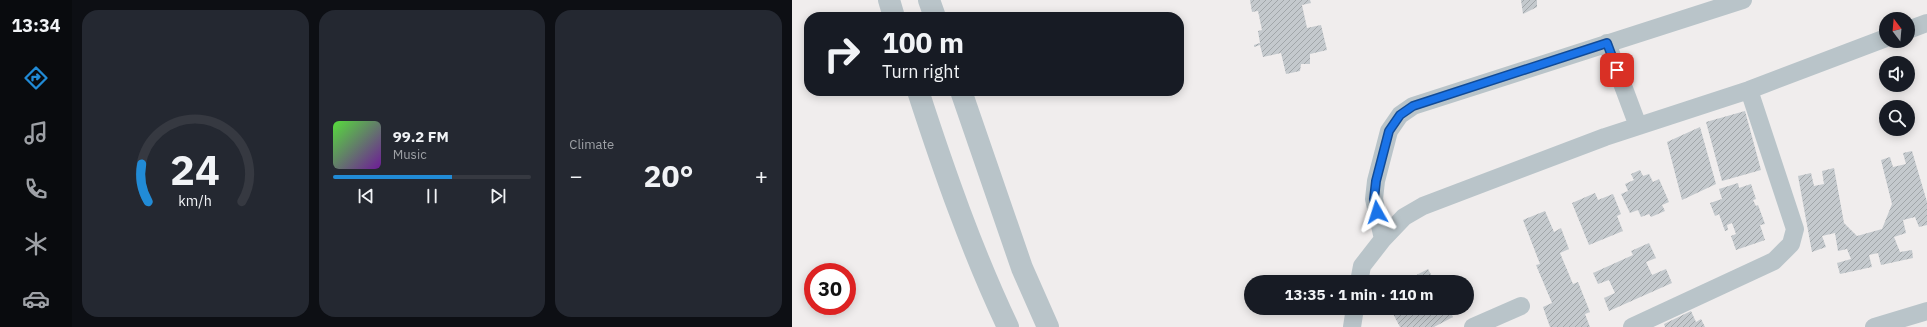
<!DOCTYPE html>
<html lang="en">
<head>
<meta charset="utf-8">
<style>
	:root { --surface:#171b24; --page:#242831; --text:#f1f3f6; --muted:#9ea1a6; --line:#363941; --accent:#218bd6 }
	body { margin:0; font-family:"IBM Plex Sans",sans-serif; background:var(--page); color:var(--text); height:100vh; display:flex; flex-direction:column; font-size:15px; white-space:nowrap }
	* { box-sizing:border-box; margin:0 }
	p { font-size:13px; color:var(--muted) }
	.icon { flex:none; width:22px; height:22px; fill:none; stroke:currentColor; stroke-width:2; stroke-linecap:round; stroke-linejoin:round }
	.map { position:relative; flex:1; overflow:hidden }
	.side { display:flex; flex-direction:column; gap:10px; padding:10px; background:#0d0f14; width:720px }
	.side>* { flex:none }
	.guide { position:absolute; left:12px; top:12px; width:380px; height:84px; border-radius:16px; box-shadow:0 2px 10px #0003; background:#171b24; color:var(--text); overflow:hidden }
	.needle { width:26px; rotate:344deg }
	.tools { position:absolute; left:1087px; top:12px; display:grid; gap:8px }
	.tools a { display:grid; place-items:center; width:36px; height:36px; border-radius:50%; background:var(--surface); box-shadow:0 2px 10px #0003; font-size:20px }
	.speed { position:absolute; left:12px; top:263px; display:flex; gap:8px; font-size:20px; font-weight:700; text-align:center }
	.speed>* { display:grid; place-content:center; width:52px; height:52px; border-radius:50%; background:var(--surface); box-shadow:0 2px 10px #0003; line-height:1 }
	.speed .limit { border:6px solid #d22; background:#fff; color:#111 }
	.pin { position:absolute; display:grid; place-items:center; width:34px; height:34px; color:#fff; margin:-17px; border-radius:8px; box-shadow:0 2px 6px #0006 }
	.me { position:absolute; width:44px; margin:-22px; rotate:354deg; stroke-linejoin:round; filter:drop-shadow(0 0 3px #0008) }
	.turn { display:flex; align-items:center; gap:14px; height:84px; padding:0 12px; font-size:18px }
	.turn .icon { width:52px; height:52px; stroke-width:2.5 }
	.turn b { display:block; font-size:28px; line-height:34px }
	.big { font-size:30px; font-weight:700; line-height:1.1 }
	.side .tile { flex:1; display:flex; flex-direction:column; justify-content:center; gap:6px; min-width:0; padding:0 14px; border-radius:16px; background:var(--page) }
	.side .dial { align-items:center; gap:0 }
	.dial svg { height:104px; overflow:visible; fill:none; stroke:var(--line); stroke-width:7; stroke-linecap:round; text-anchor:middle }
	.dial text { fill:var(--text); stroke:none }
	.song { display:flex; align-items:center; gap:12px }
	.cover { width:48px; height:48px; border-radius:6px; background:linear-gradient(135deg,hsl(110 70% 55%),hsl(280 70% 35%)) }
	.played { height:4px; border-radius:2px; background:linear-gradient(90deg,var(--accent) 60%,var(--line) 60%) }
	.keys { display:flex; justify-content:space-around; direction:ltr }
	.heat { display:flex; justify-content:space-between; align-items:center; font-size:22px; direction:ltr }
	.side .tiles { flex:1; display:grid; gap:10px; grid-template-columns:repeat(3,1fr) }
	.trip { position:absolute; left:452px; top:275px; width:230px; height:40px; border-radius:20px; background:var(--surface); box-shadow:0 2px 10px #0003; font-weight:700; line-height:40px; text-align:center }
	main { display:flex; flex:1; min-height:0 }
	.dock { display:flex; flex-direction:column; width:72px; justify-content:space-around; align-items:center; background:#090b0e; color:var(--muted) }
	.dock .icon { width:28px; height:28px }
	.dock .on { color:var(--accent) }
	.dock b { font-size:18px; color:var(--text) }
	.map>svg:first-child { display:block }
	.building { fill:url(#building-hatch) }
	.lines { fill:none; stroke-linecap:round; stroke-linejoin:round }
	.minor { stroke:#b9c4c9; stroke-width:18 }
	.tertiary { stroke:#b9c4c9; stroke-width:22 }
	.route-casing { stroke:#114b97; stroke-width:10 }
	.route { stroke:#1a73e8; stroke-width:7 }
</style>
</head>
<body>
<main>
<nav class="dock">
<b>13:34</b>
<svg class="icon on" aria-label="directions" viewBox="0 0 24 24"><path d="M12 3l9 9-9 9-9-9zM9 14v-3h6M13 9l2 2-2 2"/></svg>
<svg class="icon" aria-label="music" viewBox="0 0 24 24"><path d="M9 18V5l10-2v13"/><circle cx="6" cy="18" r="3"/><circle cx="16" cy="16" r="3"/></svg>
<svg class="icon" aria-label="phone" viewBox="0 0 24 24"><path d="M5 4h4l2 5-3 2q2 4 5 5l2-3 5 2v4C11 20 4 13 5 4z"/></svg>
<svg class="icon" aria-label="climate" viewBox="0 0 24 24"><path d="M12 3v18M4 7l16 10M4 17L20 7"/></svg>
<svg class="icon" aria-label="car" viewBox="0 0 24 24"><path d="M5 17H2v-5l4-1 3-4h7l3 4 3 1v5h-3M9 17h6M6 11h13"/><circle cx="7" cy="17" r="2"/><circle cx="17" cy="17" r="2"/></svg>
</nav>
<section class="side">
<div class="tiles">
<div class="tile dial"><svg viewBox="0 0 100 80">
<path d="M14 69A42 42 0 1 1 86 69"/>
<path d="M14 69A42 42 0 0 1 9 40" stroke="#218bd6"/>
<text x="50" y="56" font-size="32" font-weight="700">24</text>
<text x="50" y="72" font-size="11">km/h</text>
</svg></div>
<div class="tile">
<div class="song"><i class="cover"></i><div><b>99.2 FM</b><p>Music</p></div></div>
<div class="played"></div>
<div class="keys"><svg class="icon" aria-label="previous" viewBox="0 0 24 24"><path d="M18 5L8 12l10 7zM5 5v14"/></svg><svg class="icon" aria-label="pause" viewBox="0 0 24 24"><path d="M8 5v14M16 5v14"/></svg><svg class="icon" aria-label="next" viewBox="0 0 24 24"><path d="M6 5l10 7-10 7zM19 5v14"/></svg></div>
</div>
<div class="tile"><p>Climate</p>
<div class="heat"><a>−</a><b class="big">20°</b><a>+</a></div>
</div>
</div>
</section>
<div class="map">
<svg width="1135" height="327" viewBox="0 0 1135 327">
	<defs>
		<pattern id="building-hatch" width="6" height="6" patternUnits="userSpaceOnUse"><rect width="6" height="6" fill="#c4c9cd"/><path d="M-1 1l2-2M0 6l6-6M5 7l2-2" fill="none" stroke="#a1a6a9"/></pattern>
	</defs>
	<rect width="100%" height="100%" fill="#f0eded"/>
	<path class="building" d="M458,0h60l1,3 -9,2 5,23 14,-3 6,25 -17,4v10h-9l-1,7 -14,3 -5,-21 -18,4 -3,-12 -6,2v-2l6,-2 -2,-12 4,-1 -4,-19 -6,1z
		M729,0h16v7l-14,7z
		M953,111l16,59 -39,11 -16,-59z
		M908,127l16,57 -34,16 -15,-58z
		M1120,151l15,51v23l-8,2 -4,-10 -12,3 3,13 -12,4 6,15 12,-2 1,8 -32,7 -3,-12 -9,2 3,12 -32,7 -3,-11 14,-4 -4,-10 -9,2 -3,-18 -13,3 4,11 -14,5 -14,-76 13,-3 3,13 10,-2 -2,-13 12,-3 10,55 13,13 25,-7 10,-25 -11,-44 9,-3 3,10 13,-3 -3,-11z
		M848,170l3,6 6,-2 4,8 6,-3 10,23 -7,3 3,6 -14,6 -2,-3 -8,3 -3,-7 -8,3 -9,-19 7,-3 -3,-7 9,-4 -3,-6z
		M946,183l1,5 12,-4 5,15 -3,1 3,6 2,-1 7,19 -5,1 5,15 -29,10 -5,-14 5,-2 -4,-11 -5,2 1,5 -3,1 -6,-17 -4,2 -5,-13 12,-4 -3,-10z
		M803,193l3,7 15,-6 8,20 -4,2 6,15 -34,14 -17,-42z
		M753,211l9,21 7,-4 8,21 -9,4 13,31 5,-2 12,30 -5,2 5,13h-40l-7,-20 9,-4 -16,-38 4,-1 -17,-44z
		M857,243l7,15 -10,4 6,13 14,-6 6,14 -63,28 -5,-13 11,-5 -6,-13 -11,4 -5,-11 40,-18 -2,-4z
		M636,269l7,13h-32z
		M598,308h59l4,9 -19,10h-34z
		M899,311l5,11 5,-3 4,8h-40l-1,-3z"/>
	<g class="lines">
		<path class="minor" d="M1116,30l19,-7
			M815,43l31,83
			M591,239l-9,-40 2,-18 13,-50 11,-16 13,-9 330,-106
			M567,282l3,-16 21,-27 21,-22 19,-11 182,-69 144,-47 137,-52
			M560,327l3,-19
			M681,327l48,-21
			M840,327l142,-66 17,-17 4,-15 -46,-139
			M1082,327l53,-16"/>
		<path class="tertiary" d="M97,0l5,17
			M137,0l6,17
			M126,91c26,80 54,160 90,236
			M169,91l61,177 26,59"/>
	</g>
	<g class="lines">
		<g class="route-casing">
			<path id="route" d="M585,212l-3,-13 2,-18 13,-50 11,-16 13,-9 194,-63 10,27"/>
		</g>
		<use href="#route" class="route"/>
	</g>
</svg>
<div class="tools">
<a><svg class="needle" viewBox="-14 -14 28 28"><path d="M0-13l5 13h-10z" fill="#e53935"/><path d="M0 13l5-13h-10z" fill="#9ea1a6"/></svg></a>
<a><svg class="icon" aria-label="sound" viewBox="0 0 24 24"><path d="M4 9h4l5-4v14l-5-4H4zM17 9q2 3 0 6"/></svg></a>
<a><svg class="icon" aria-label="search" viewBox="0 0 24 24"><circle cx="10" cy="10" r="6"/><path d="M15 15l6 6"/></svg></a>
</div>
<div class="speed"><div class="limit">30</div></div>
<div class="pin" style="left:825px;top:70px;background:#d93025"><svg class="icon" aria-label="arrive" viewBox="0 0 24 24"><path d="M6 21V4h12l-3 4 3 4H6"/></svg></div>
<svg class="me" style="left:585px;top:212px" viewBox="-20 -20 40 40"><path d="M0-17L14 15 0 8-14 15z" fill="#1a73e8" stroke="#fff" stroke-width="4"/></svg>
<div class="trip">13:35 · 1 min · 110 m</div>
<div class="guide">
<div class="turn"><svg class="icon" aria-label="right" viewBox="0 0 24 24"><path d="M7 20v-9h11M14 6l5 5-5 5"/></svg><div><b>100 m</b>Turn right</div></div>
</div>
</div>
</main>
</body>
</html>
